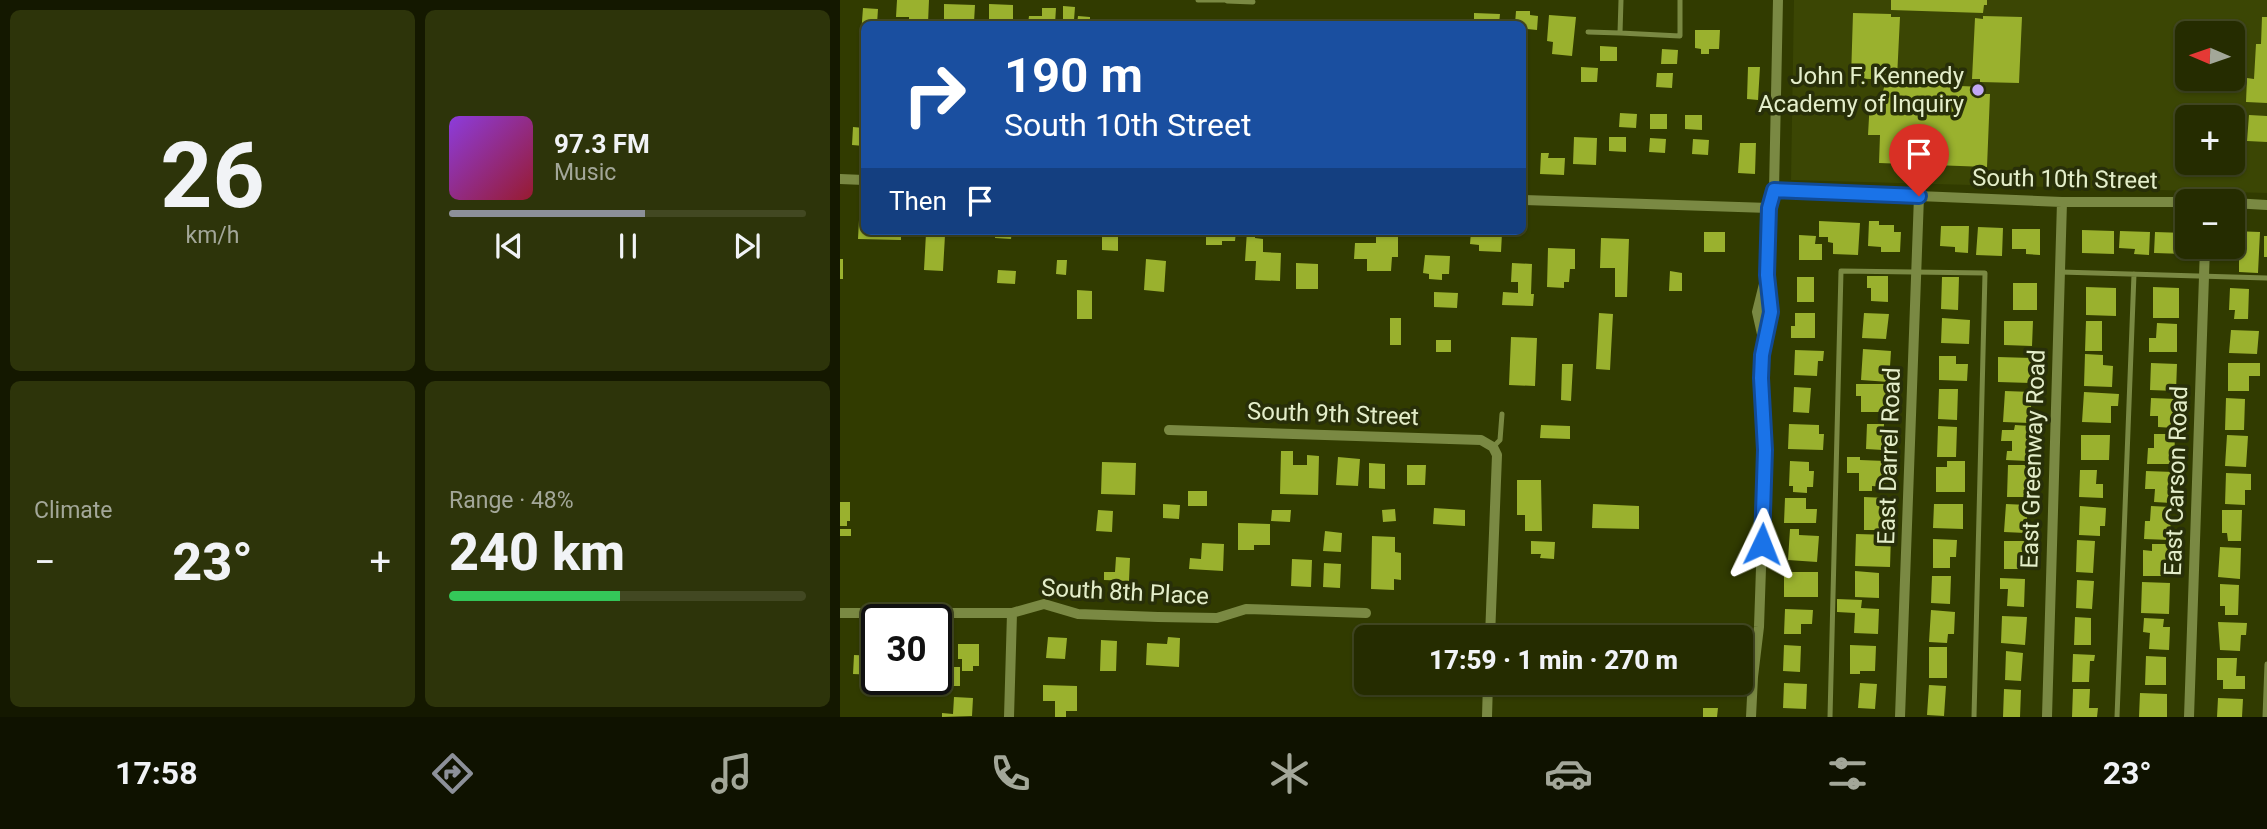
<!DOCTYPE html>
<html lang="en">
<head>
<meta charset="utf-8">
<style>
	:root { --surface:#252c00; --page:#2d340a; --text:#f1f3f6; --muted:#a3a799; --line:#424822; --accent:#8c9099 }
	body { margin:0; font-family:Roboto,sans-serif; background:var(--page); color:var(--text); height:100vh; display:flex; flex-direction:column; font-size:26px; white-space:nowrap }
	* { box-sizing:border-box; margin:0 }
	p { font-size:23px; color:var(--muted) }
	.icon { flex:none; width:38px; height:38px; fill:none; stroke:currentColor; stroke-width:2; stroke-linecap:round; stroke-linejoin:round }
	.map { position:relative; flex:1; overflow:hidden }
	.sheet { display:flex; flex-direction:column; gap:10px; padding:10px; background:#141800; width:840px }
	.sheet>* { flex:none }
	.top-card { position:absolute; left:21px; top:21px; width:665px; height:214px; border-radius:10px; box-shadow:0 2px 5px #0004,0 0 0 2px var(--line); background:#1a4fa0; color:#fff; overflow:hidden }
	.needle { width:46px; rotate:272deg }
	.fabs { position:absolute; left:1335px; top:21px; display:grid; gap:14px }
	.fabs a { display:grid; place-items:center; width:70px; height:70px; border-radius:10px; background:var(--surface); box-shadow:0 2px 5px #0004,0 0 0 2px var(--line); font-size:35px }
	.speed { position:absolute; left:21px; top:604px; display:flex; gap:14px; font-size:35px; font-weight:700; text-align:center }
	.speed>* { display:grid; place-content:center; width:91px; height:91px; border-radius:50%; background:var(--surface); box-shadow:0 2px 5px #0004,0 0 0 2px var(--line); line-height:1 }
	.speed .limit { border:4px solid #111; border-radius:10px; background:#fff; color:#111 }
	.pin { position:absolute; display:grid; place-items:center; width:60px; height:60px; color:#fff; margin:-72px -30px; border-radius:50% 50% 50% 0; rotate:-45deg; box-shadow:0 0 7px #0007 }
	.pin .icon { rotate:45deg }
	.me { position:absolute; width:77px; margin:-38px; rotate:2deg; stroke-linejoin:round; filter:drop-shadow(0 0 5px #0008) }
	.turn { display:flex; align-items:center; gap:24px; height:147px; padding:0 28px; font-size:32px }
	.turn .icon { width:91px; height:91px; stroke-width:2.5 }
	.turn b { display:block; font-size:49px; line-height:60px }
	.then { display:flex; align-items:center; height:66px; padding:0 28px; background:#0003; gap:14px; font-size:26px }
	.big { font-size:52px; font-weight:800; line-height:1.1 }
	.sheet .tile { flex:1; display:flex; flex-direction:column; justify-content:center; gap:10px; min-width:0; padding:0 24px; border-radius:10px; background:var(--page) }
	.sheet .dial { align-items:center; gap:0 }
	.dial b { font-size:91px; line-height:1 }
	.song { display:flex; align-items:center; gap:21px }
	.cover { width:84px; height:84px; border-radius:10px; background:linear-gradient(135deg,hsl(270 70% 55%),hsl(350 70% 35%)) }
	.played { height:7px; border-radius:4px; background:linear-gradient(90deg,var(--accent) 55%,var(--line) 55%) }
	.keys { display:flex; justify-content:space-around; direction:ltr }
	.heat { display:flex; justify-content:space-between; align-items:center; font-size:38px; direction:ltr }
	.charge { height:10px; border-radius:5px; background:linear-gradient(90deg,#34c759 48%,var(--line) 0) }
	.sheet .tiles { flex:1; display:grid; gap:10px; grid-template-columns:repeat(2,1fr) }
	.trip { position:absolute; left:514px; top:625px; width:399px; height:70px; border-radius:10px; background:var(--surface); box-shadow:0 2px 5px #0004,0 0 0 2px var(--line); font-weight:800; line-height:70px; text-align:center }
	.menu { display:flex; height:112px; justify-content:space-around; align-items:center; background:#0f1200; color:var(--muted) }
	.menu .icon { width:49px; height:49px }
	.menu .on { color:var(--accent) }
	.menu b { font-size:32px; color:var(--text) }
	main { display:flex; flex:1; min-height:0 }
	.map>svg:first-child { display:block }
	.built { fill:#3b4604; fill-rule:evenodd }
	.building { fill:#9ab12e }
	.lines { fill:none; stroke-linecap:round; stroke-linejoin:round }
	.service { stroke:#7a8943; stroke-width:5 }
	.minor { stroke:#7a8943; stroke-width:10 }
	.route-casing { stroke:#114b97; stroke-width:18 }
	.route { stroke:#1a73e8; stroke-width:12 }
	.poi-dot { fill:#c1a8f3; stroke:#282f09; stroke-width:2.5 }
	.labels { text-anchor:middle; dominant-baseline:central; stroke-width:7; stroke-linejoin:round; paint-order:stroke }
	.poi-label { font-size:24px; fill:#e4eeca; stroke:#282f09; text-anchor:end }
	.street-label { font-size:24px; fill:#e4eeca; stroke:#282f09 }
</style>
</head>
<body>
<main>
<section class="sheet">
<div class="tiles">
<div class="tile dial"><b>26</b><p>km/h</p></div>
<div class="tile">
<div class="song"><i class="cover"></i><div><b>97.3 FM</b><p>Music</p></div></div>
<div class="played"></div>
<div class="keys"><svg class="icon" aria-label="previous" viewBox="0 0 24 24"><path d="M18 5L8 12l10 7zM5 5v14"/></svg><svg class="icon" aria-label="pause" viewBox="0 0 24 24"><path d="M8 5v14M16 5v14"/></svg><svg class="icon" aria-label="next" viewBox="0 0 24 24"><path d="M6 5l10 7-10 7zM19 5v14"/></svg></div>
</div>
<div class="tile"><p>Climate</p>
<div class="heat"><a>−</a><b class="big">23°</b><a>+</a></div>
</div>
<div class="tile"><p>Range · 48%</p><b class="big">240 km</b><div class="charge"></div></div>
</div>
</section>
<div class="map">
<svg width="1427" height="717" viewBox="0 0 1427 717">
	<rect width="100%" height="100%" fill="#313b00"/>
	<path class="built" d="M954,0h473v193l-476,-13zM1348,33h45v46h-45zM1348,117h45v46h-45z"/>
	<path class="building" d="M57,0h32l-1,23 -19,-1v-5h-13z
		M1051,0h96v5h-3l-1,8 -92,-3z
		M104,4l31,1 -1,17 -11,-1v3h-19z
		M149,4l24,1v19h-24z
		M223,6l12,1 -1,13h-11z
		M23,8l15,1 -1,15h-13v25l-4,-1z
		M202,8h14l-1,16h-27l1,-8h13z
		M676,11h14v4l8,1 -1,14 -10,-1v9h-5v-14h-7z
		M634,13l26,1 -1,10h-25z
		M1013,13l38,1v3h9l-3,61 -7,-1 -1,3 -38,-2z
		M709,15l27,2 -4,39 -20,-2 1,-12 -6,-1z
		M238,16l12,1v7h-13z
		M1143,16l39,1 -3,66 -39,-1v-3h-8l3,-61 8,1z
		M1422,17h5v86l-21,-1 1,-24 7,1 2,-35h5z
		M348,20h16l-1,4h-15z
		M855,30h25l-1,19h-10v5h-8v-5l-6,-1z
		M760,46l17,1v14h-17z
		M822,49l16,1 -1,14h-16z
		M741,67l17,1 -1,14h-16z
		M908,67h12l-2,33 -11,-1z
		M817,73h16l-1,15 -16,-1z
		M1045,83l100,4v7h5l-3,73 -108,-4 1,-28h-12l2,-35h11z
		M780,113l17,1 -1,14 -17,-1z
		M810,114h17v15h-17z
		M845,115h17v15l-17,-1z
		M1409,115l18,1v26l-20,-1z
		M682,119h5l-1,29h-4z
		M13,127l11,1v18l-12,-1z
		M734,137l23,1 -1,27 -23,-1z
		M769,137h17v15l-17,-1z
		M810,138l16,1 -1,14 -16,-1z
		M853,139l16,1 -1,15 -16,-1z
		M900,143h16l-1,31 -17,-1z
		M701,153h8l-1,5h17l-1,17 -24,-1z
		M19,220h5v11h37v9l-43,-1z
		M979,221l41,2 -2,32 -25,-1v-11l-5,-1v-5h-9z
		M1029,221h10v4h15v7h7l-1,20h-19v-5l-13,-1z
		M1101,226h28l-1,27 -13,-1v-5l-15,-1z
		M1138,227l25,1 -1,28 -26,-1z
		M1172,229h28v26l-14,-1v-5h-14z
		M1242,230l32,1v23l-32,-1z
		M155,231h17l-1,8 -16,-1z
		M210,231h17v4l-17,-1z
		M262,231h16v20l-16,-1z
		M366,231h30l-1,10h-13v4h-16z
		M407,231h8v7l8,1v13l18,1 -1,28 -25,-1 1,-19h-11z
		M536,231h22v26h-6l-1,14h-24v-12h-13l1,-16h21z
		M1280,231l30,1 -1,23 -15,-1 1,-5 -16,-1z
		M1393,231l27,1 -2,41 -19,-1v-19h-11v-6h5z
		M631,232l31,1 -1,19 -22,-1v-6l-9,-1z
		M864,232h21v20h-21z
		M1315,232l30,1v21l-31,-1z
		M86,233l19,2 -2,36 -19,-1z
		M959,235l17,1 -1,8h7v16h-23z
		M1424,236h3v21h-3z
		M761,238l28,1 -2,58h-12v-29h-15z
		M708,248l27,1v20h-5l-1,13h-5v6l-17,-1z
		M585,255l25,1 -1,18h-7v6l-13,-1v-5l-6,-1z
		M0,259h3v20h-3z
		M306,259l20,2 -2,31 -20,-2z
		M217,260h10l-1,15 -10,-1z
		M456,263l22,1v25h-22z
		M672,263l20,1 -1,30h3l-1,12 -31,-1 1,-13 15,1v-11h-7z
		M158,270l18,1 -1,13 -18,-1z
		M830,271l12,2v18h-13z
		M1027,276h21v26l-17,-1v-13h-4z
		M957,277h17v25h-17z
		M1102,277h17l-1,33 -17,-1z
		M1173,283h24v27h-24z
		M1246,287l30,1v28l-30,-1z
		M1313,287l26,1v30h-26z
		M1390,288l19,1 -1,30h-14l1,-9h-6z
		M237,290l15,1v28h-15z
		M594,292l24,1 -1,15 -23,-1z
		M759,313l14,1 -3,56 -14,-1z
		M955,313h20v25h-24v-12h4z
		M1024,313l25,1 -3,25 -24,-1z
		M550,318h11v27h-11z
		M1102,318l28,2 -1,24 -28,-1z
		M1164,321h29l-1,25 -28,-1z
		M1246,321h16v30h-17z
		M1317,323l20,1v28h-28v-14h7z
		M1391,330l28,1 -2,23 -28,-1z
		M671,337l26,1 -2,48 -26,-1z
		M596,340h15v12h-15z
		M1023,349l28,2 -2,31 -28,-2z
		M955,350l29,1 -1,10h-5l-1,15 -23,-1z
		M1245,354l18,1v10l10,1 -1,21 -28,-1z
		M1099,356h17v8h12l-1,17 -28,-1z
		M1158,357l34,1 -1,25 -33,-1z
		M1311,363l26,1 -1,27 -26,-1z
		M1388,363h32v13h-11v15h-21z
		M722,364h11l-2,37 -10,-1z
		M1016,384h41l-1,15h-6v13h-29v-16h-5z
		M954,387l17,1 -2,25 -16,-1z
		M1099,389h19l-1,31 -19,-1z
		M1165,391l27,1 -2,31 -27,-1z
		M1244,392l35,2 -1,12h-7v17l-29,-1z
		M1311,398l25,1 -2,29 -16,-1v-11h-8z
		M1386,398l19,1 -1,31h-19z
		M949,424l30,1v9h5l-1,16 -35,-1z
		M1027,424h17l-1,26 -17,-1z
		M701,425l29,1v13l-30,-1z
		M1175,425l15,1 -2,35 -22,-1 1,-9h5v-10h-11l1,-11h12z
		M1098,426l19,1 -1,30h-19z
		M1314,434h21l-1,30h-27l1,-16h6z
		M1241,435h29l-1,25h-28z
		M1387,435l21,1 -2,31 -21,-1z
		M441,451h12v14h14v-10l12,1 -1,39 -38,-1z
		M498,457l22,2 -2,27 -22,-1z
		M1007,457h13v3l26,1 -1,26 -13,-1v5h-13v-18h-12z
		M950,461l19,1v9h5l-1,16h-6v6l-14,-1v-6h-4z
		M1107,461h18v31h-29v-25h11z
		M262,462l34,1 -1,32 -34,-1z
		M529,463l16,1v25l-16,-1z
		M567,465h19l-1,20h-18z
		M1168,465h20l-1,32h-20z
		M1240,470h17l-1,14h7v14l-24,-1z
		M1306,471l28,1 -2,31 -18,-1 1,-13h-10z
		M1386,473l25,1v16h-6v15l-20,-1z
		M677,480h24l1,51h-17v-16h-8z
		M348,491h19v15h-19z
		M1024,497l23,1 -1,32h-22z
		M945,498h21v11h11l-1,14h-32z
		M0,502h10v19h-3v5h-7z
		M323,504l17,1 -1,14 -16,-1z
		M753,504l46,2v23l-47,-1z
		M1094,504h29v25l-30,-1z
		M1166,504l22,1 -2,28 -22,-1z
		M1240,506l26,2 -1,18h-5v10l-21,-1z
		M1311,506l20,1 -1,33 -26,-1 1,-18h5z
		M594,508l31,2v16l-32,-2z
		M555,509l1,12 -13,1 -1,-12z
		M258,510l15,1 -1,21 -16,-1z
		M432,510h19l-1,12 -19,-1z
		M1382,510h20l-1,31h-13l-1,-8h-5z
		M398,523l32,1v21h-16v5h-16z
		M0,529h11v7h-11z
		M950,529h9v6l20,1 -2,26 -29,-2z
		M485,531l17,2 -1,19 -18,-1z
		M1016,534l35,1 -1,32 -35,-1z
		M532,536l23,1v15l6,1v27l-7,-1v11l-23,-1z
		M1093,539l24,1 -1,17h-6v11h-17z
		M1237,540l18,1 -2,32 -17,-1z
		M691,541l24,1 -1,17 -14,-1 1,-4h-10z
		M1164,541h21v28h-21z
		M362,543l22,1 -1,27 -34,-2 1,-11 11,1z
		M1312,544h20v32h-29v-26l9,1z
		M1380,547l21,1 -1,31 -22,-2z
		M276,557l14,1 -1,23 -25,-1v-8h11z
		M452,559l20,1 -1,27 -20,-1z
		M484,563l17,1 -1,24 -17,-1z
		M1015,571l24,2v25l-24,-1z
		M944,572h34v25h-34z
		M1092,576h19l-1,28 -19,-1z
		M1160,578l25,1 -1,28 -17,-1 1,-17h-8z
		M1237,580l17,1 -2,28 -16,-1z
		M1302,582l28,1 -1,31 -28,-1z
		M1380,584l19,1 -1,30h-13v-9h-5z
		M997,599l25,1 -1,8 18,1 -1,25 -24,-1 1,-20 -18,-1z
		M945,609l28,1 -1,14h-11v10h-17z
		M1091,610l24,2 -1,22h-6l-1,9 -18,-1z
		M1162,616l25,1 -2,28 -24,-2z
		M1235,617l16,1v27h-17z
		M1304,618l20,1 -1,8h7l-1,23 -20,-1 1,-16 -7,-1z
		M1378,622l29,1 -1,12h-5l-1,16 -20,-1z
		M583,625l23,2v10h-24z
		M208,637l19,1 -2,21 -19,-1z
		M328,637l12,1 -1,29 -33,-2 1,-22 20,1z
		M261,640l16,1 -1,30h-16z
		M118,644h21v22h-6v5h-11v-12h-4z
		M944,645l17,1 -1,26 -17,-1z
		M1010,645l26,1 -1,25h-15v3h-10z
		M1089,647h18v31h-18z
		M1166,651l17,2 -2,28 -16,-1z
		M1233,654l22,1 -1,6h-4l-1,21h-17z
		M14,655l23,1v19l-24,-1z
		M1306,656l20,1v28h-21z
		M1377,658h20l-1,18h9v13h-22v-9h-6z
		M109,667h11v19h-12z
		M96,673l6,1v13l-17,-1 1,-7h10z
		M944,683l23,1 -1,25 -23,-1z
		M1020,683l17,1 -2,25 -17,-1z
		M203,685l34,1v25h-11v6h-11v-16h-12z
		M1089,685l17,1 -2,30 -17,-1z
		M1164,689l17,1 -1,27h-17z
		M1233,689h17l-1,19h9l-1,9h-25z
		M1300,693l27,1v23h-28z
		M114,697l19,1 -1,18 -30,1v-4l11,1z
		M1378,698l25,1 -1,18h-25z
		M863,708h15l-1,9h-14z"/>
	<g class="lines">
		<path class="service" d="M358,0h29
			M781,0l-1,33 60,3v-36
			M387,1l26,1
			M748,32l32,1
			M1220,272l207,6
			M653,447l7,-7 2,-26
			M990,717l11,-446 144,2 -11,444
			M1277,717l17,-443
			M1425,717l2,-53"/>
		<path class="minor" d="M0,179l24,1
			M934,190l288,12h126
			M682,200l247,8
			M1393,203l34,2
			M924,343l-7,-31 8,-32
			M329,430l312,10 12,7 4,8 -7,182
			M0,613h172l32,-9 34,10 80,3 59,1 29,-9 120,4
			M169,717l3,-104
			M647,717l1,-35
			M911,717l2,-40 6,-50 6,-177 -4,-72 1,-23 9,-43 -4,-37 2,-67 5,-18 4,-190
			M1060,717l19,-521
			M1207,717l15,-515
			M1349,717l16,-470"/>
	</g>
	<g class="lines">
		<g class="route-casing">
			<path id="route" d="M922,544l3,-94 -4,-72 1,-23 9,-43 -4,-37 2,-67 5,-18 145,6"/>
		</g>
		<use href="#route" class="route"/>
	</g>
	<circle class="poi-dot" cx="1138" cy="90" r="7"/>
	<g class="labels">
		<g class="poi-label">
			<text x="1124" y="76">John F. Kennedy<tspan x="1124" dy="28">Academy of Inquiry</tspan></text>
		</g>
		<g class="street-label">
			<text transform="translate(1225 179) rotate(1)">South 10th Street</text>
			<text transform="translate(493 414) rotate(2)">South 9th Street</text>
			<text transform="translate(1049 456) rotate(-88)">East Darrel Road</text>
			<text transform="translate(1193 459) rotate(-88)">East Greenway Road</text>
			<text transform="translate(1336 481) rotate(-88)">East Carson Road</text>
			<text transform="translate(285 592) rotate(3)">South 8th Place</text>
		</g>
	</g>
</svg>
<div class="fabs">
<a><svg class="needle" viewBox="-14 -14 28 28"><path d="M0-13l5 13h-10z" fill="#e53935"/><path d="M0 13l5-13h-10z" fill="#a3a799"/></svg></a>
<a>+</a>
<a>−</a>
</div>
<div class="speed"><div class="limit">30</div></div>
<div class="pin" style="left:1079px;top:196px;background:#d93025"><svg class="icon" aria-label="arrive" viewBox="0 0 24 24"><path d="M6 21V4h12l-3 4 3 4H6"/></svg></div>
<svg class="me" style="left:922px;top:544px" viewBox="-20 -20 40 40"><path d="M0-17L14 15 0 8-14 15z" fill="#1a73e8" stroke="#fff" stroke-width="4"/></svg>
<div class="trip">17:59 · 1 min · 270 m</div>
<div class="top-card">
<div class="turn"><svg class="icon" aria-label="right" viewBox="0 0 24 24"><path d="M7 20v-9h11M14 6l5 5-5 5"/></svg><div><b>190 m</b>South 10th Street</div></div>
<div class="then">Then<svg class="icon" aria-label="arrive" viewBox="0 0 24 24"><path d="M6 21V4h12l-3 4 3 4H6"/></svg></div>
</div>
</div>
</main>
<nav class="menu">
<b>17:58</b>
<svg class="icon on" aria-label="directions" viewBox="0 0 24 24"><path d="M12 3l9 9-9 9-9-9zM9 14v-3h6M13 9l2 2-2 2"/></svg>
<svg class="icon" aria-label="music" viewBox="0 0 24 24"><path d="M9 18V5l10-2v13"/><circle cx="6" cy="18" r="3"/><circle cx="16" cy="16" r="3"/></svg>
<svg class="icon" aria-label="phone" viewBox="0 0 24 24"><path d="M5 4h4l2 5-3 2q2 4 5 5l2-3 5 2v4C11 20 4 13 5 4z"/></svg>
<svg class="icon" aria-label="climate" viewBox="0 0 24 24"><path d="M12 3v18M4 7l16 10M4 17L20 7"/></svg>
<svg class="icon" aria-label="car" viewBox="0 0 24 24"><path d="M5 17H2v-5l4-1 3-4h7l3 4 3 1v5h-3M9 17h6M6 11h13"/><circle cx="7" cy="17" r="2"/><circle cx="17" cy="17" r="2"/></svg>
<svg class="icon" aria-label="filters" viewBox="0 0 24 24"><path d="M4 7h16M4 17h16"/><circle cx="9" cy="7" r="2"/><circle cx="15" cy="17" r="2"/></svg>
<b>23°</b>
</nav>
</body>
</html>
